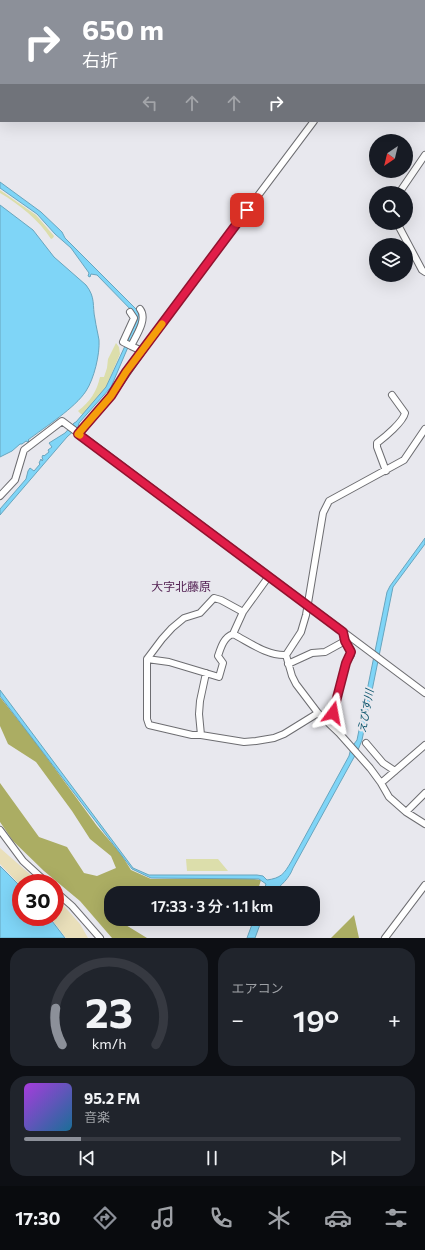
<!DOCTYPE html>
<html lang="ja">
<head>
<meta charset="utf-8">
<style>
	:root { --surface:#171b24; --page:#20242c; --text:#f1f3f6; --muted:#9ea1a6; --line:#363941; --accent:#8c9099 }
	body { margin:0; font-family:Commissioner,"Noto Sans JP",sans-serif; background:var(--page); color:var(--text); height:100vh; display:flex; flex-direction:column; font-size:15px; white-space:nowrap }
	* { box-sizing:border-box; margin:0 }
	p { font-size:13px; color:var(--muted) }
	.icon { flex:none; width:22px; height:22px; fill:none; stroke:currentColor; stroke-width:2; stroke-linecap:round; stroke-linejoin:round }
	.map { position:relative; height:938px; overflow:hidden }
	.side { display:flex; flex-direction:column; gap:10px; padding:10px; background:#0d0f14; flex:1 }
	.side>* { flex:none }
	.top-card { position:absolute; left:0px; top:0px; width:425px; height:122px; box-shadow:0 4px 16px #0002; background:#8c9099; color:#fff; overflow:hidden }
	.needle { width:26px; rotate:215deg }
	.fabs { position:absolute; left:369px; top:134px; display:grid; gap:8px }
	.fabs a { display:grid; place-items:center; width:44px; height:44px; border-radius:50%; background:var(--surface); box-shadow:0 4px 16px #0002; font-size:20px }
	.speed { position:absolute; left:12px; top:874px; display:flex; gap:8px; font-size:20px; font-weight:700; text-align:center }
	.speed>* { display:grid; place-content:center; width:52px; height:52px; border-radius:50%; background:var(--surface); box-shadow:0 4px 16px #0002; line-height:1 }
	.speed .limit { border:6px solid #d22; background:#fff; color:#111 }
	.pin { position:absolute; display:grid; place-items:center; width:34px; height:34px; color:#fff; margin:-17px; border-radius:8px; box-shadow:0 2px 6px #0006 }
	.me { position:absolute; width:44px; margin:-22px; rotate:13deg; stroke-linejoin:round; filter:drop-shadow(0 0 3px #0008) }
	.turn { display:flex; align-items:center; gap:14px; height:84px; padding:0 16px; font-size:18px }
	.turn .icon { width:52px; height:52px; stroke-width:2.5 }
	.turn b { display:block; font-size:28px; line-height:34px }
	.lanes { display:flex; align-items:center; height:38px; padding:0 16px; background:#0003; justify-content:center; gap:20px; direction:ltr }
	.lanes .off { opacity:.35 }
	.big { font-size:30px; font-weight:600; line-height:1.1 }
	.side .card { flex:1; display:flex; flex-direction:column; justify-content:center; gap:6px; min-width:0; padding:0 14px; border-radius:16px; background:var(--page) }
	.side .dial { align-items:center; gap:0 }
	.dial svg { height:104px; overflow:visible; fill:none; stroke:var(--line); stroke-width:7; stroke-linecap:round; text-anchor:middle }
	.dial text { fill:var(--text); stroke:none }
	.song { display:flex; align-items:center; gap:12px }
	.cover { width:48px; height:48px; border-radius:6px; background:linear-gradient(135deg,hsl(280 70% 55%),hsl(200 70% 35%)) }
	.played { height:4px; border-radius:2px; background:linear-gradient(90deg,var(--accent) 15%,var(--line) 15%) }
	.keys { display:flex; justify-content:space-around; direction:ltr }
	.heat { display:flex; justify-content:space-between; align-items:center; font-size:22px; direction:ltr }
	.side .tiles { flex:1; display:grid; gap:10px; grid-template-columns:1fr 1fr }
	.card:last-child { grid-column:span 2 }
	.trip { position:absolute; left:104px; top:886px; width:216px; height:40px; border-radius:16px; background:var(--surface); box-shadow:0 4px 16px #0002; font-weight:600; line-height:40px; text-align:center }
	.tabs { display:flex; height:64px; justify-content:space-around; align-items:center; background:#090b0e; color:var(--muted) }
	.tabs .icon { width:28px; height:28px }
	.tabs .active { color:var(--accent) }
	.tabs b { font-size:18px; color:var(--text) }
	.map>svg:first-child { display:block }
	.green { fill:#dcdeab }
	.forest { fill:#abad63 }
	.sand { fill:#e9dfba }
	.water { fill:#7fd5f7; stroke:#69a5be }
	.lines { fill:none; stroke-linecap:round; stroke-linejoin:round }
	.minor-casing { stroke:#6d6d71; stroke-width:8 }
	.major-casing { stroke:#1f7e5f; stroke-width:10 }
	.minor { stroke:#fff; stroke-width:6 }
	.major { stroke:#71c9ac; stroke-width:8 }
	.route-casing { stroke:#92132f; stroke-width:10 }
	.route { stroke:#e11d48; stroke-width:7 }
	.slow { stroke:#f59e0b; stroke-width:7 }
	.labels { text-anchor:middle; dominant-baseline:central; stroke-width:4; stroke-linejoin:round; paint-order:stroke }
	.water-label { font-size:11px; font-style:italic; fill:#125970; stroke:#e8e8ee }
	.quarter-label { font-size:12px; fill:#542354; stroke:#e8e8ee }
</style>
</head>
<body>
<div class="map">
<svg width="425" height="938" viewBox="0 0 425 938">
	<rect width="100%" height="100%" fill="#e8e8ee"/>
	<path class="green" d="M0,190l36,25 18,21 -1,2 -2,1c-12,-19 -32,-35 -51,-46z
		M116,343l3,4 1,7 -14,33 -23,27h-2l-3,-3c12,-9 19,-20 22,-34h4l3,-9 1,-9z
		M186,859h32l10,12h-41z"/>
	<path class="forest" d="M0,697l34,43 63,86 24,28 10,16 20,9 95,-1 15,2 -4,13h-5l-10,-6 -54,6 -76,-5 -1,31h5l31,19h-35l-32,-37 -36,-30 -31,-30 -13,-19v-39l39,54 28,10 17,26 13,3 19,-8 -5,-12 -21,-17 -18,-28 -36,-49 -28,-18 -8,-18z
		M354,915l5,23h-28z"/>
	<path class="sand" d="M0,848l40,35h-19v3l-21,-22z
		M55,896l25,28 8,14h-22l-16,-21h5z"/>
	<path class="water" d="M0,182l41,30 21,20 3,6 73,73 2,8 -29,68 -32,36 -1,4 -11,10 -67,78v-6l26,-30 2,-8 2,-3 4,3 6,-7 -1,-1 2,-4 1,2 1,-1 -1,-3 1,-2 1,1 5,-4 -1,-2 4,-3 -3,-4 16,-10 9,-10 2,-1 30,-35 31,-67v-4l-40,-41 -6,-1 -1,3 -2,-1 1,-3 -18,-25 -16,-14 -18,-20 -37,-26z
		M0,205l33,25 21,27 32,28c10,13 6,20 9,34 1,7 3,15 4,21 1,14 -5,39 -13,51 -11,17 -41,36 -58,49l1,1 -1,1 -2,-1 -4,3h-2l-8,7 -12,6z
		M425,538v6l-32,43 -31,153 -4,10 -65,118c-4,11 -12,17 -20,25h-10l3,-9 -7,-5 -108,-1 -19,-9 -132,-173v-6l133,178 16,7h108l6,1 4,4c14,-2 17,-6 24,-18l58,-106 2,-8 6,-8 30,-148 3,-6z
		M0,866l21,21v30h28l16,21h-65z
		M254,919h8l-7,19h-8z"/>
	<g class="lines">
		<g class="minor-casing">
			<path id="minor" d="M421,0l1,1
				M357,1l1,-1
				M399,193l26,-38
				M397,223l25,47 3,2
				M140,309c8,10 -4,27 -9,37l11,5
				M130,312l4,6 -11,24 8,4
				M425,429l-21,31 -75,41 -6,12 -17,102 -5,17 -15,23 6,21 4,8 22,29 21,20 31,35 11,15 8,14 17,15 19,12
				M79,434l32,-38 41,-59 162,-216
				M386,471l-9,-24v-4c8,-6 26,-21 28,-30l-13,-18
				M0,496l15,-16 9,-30 38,-29 363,272
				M243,612l-22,-12 -7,-2 -14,15 -16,5 -12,10 -10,11 -15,20v60l2,6 43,10h9l43,7 12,-1 18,-3 10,-4 34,-21
				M233,634c16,8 34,22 53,21
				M147,659l22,3 50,15 4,-14 -5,-7c3,-9 6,-19 15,-22l10,-22 26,-36
				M288,664l24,-11 13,-1 20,-11 -1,-4
				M328,722l5,-9 13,-50 5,-8v-5l-6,-9
				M201,735l-2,-21 1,-13 6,-28
				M366,743l17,20 12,8
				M381,783l44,-38
				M406,812l19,-19
				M0,830l23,31 24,22
				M55,891l17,15 28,32
				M385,938l40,-53"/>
		</g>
		<g class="major-casing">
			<path id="major" d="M336,0l1,1
				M424,101l1,-2
				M424,107l1,1"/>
		</g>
		<use href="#minor" class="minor"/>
		<use href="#major" class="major"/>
	</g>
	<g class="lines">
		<g class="route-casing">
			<path id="route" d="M247,210l-121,162 -15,24 -33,38 265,198 2,9 6,11 -5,11 -13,50"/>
		</g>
		<use href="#route" class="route"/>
		<path class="slow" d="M80,435l-2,-1 33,-38 15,-24 36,-48"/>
	</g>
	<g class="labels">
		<g class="water-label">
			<text transform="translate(365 711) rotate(-79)">えびす川</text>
		</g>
		<g class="quarter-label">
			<text x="181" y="586">大字北藤原</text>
		</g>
	</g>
</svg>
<div class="fabs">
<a><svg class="needle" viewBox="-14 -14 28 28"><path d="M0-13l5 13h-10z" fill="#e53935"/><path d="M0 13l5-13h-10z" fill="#9ea1a6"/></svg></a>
<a><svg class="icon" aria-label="search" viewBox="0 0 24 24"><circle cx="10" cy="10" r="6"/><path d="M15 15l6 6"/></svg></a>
<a><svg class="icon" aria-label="layers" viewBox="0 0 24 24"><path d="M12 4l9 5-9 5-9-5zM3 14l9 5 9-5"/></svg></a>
</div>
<div class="speed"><div class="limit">30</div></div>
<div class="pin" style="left:247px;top:210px;background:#d93025"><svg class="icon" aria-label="arrive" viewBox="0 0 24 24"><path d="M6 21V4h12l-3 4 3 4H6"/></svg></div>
<svg class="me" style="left:333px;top:713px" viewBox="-20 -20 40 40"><path d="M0-17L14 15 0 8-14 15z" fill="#e11d48" stroke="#fff" stroke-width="4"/></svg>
<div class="trip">17:33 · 3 分 · 1.1 km</div>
<div class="top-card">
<div class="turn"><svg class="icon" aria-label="right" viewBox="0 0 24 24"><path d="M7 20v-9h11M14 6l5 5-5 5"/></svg><div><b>650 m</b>右折</div></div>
<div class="lanes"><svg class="icon off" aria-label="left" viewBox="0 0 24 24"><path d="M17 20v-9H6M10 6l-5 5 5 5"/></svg><svg class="icon off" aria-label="ahead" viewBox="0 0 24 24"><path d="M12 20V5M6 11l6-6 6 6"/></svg><svg class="icon off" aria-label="ahead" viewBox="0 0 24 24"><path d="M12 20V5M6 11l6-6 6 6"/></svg><svg class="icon" aria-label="right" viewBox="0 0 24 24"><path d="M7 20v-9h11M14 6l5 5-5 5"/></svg></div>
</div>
</div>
<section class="side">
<div class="tiles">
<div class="card dial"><svg viewBox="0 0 100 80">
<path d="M14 69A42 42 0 1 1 86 69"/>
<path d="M14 69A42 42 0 0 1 9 41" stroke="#8c9099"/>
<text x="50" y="56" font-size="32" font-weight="700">23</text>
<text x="50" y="72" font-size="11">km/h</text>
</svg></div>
<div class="card"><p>エアコン</p>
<div class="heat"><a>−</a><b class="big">19°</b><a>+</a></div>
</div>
<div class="card">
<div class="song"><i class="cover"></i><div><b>95.2 FM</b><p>音楽</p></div></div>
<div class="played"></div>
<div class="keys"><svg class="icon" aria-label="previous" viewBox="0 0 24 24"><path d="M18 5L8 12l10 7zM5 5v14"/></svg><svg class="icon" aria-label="pause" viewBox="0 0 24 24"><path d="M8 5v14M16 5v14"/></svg><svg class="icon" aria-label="next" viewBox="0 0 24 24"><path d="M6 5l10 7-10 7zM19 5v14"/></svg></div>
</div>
</div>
</section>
<nav class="tabs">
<b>17:30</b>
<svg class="icon active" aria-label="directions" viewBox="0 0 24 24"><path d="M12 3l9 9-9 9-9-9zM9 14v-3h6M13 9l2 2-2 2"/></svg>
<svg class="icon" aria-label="music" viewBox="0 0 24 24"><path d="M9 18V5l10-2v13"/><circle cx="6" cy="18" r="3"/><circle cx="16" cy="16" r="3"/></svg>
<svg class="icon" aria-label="phone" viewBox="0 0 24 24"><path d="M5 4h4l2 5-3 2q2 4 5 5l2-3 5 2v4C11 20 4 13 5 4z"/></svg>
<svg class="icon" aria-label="climate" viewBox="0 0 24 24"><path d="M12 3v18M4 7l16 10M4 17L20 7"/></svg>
<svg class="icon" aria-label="car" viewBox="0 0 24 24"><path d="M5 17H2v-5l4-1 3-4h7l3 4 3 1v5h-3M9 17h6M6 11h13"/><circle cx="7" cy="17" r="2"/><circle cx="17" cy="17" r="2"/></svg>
<svg class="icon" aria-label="filters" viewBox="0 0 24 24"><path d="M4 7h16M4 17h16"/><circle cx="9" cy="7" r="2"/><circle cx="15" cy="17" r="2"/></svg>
</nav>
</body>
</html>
